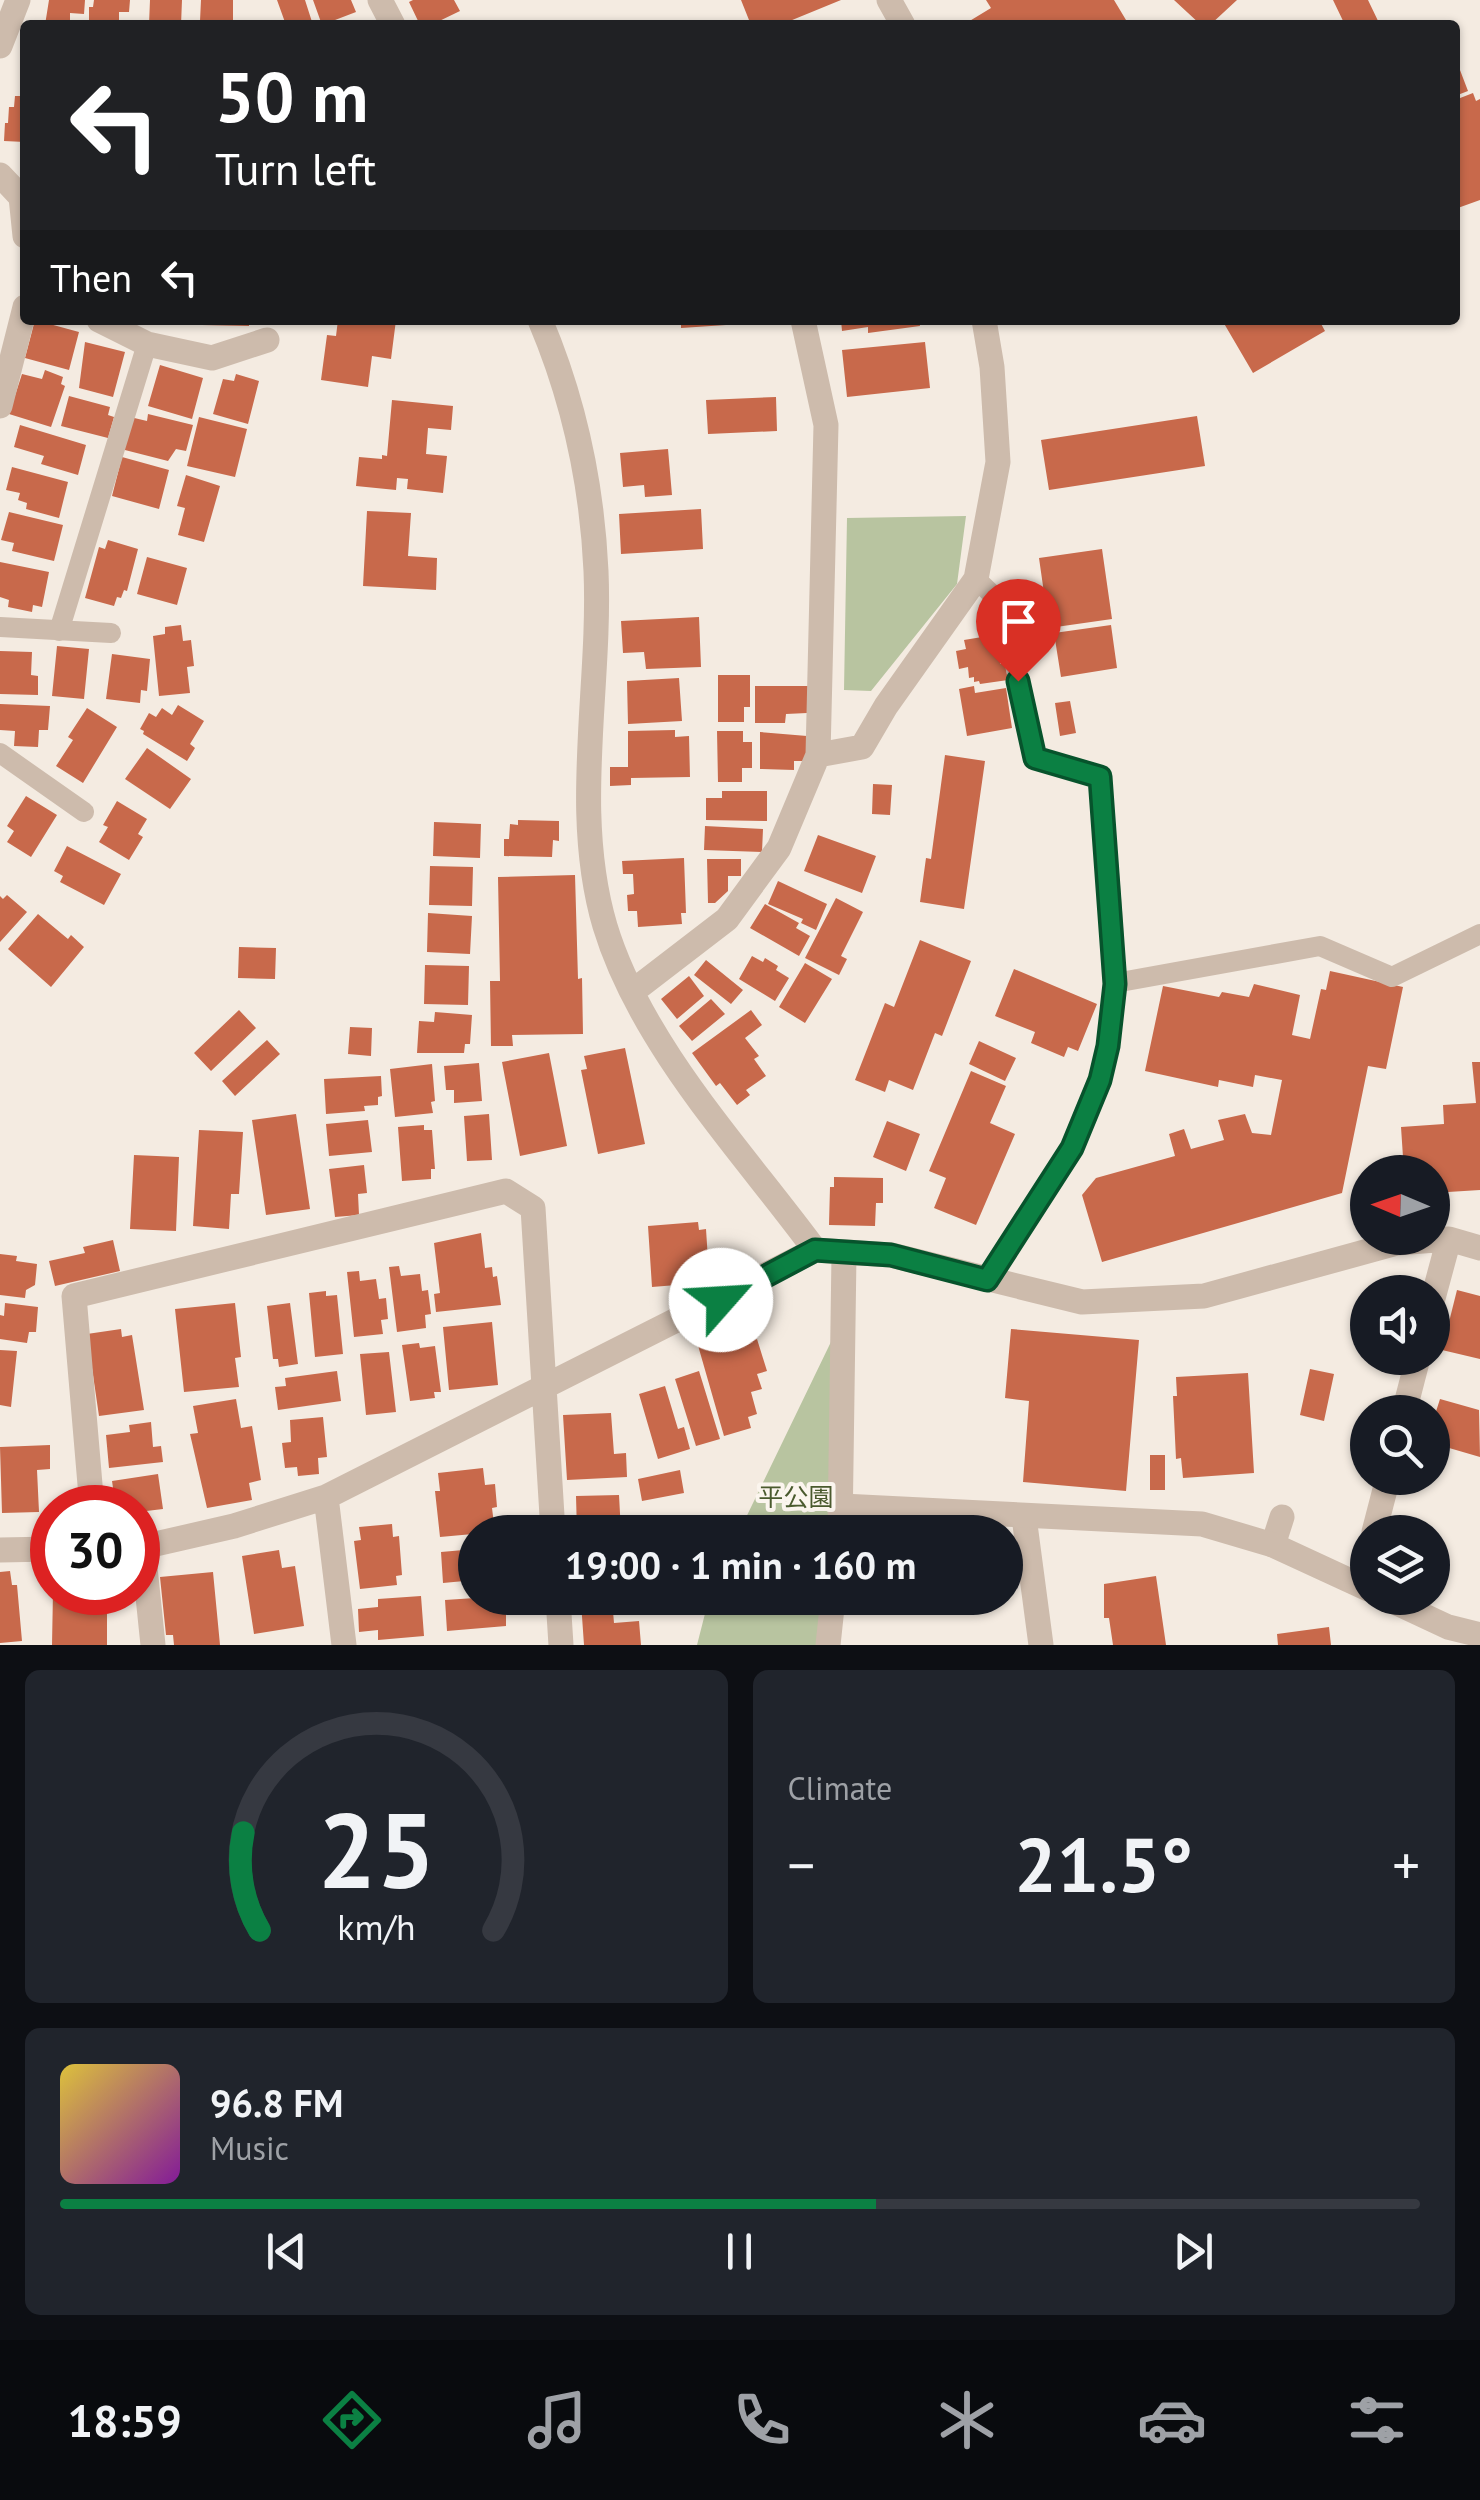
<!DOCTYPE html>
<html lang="en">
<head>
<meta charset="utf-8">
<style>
	:root { --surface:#171b24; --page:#20242c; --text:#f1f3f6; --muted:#9ea1a6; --line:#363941; --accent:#0b8043 }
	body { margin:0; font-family:"PT Sans","Noto Sans JP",sans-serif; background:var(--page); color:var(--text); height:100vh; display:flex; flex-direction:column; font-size:38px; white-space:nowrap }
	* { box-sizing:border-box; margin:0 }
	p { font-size:32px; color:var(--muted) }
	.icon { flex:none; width:55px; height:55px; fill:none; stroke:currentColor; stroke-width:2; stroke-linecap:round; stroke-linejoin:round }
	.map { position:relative; height:1645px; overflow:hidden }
	.drawer { display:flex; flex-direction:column; gap:25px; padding:25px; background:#0d0f14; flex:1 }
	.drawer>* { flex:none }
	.guide { position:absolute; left:20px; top:20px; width:1440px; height:305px; border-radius:10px; box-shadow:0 2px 8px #0004; background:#202124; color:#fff; overflow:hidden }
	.needle { width:65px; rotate:272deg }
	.buttons { position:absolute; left:1350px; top:1155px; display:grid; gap:20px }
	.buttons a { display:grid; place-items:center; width:100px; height:100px; border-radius:50%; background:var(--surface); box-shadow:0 2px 8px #0004; font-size:50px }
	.speed { position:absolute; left:30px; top:1485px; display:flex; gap:20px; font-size:50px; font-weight:700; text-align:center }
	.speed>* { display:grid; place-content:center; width:130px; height:130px; border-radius:50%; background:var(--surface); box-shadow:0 2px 8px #0004; line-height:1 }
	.speed .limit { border:15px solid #d22; background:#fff; color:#111 }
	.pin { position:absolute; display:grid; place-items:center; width:85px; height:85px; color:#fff; margin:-102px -42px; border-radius:50% 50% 50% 0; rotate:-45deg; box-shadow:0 0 10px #0007 }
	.pin .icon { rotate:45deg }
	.me { position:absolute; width:110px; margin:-55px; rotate:64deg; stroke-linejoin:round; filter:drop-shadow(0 0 8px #0008) }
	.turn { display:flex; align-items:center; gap:35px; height:210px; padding:0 30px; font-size:45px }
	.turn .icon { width:130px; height:130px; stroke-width:2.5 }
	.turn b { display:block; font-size:70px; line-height:85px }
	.then { display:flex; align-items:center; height:95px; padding:0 30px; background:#0003; gap:20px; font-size:38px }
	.big { font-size:75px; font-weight:700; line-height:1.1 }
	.drawer .card { flex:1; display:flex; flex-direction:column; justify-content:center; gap:15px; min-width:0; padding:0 35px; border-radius:15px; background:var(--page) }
	.drawer .dial { align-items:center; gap:0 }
	.dial svg { height:260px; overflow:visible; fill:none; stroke:var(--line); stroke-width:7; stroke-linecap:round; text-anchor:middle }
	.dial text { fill:var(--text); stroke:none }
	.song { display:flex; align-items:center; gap:30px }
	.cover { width:120px; height:120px; border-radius:15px; background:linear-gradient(135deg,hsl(50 70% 55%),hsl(290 70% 35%)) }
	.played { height:10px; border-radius:5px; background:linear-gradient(90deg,var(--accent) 60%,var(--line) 60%) }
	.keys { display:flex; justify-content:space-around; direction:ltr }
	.heat { display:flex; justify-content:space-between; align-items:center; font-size:55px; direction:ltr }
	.drawer .tiles { flex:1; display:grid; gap:25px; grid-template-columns:1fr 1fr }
	.card:last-child { grid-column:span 2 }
	.trip { position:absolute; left:458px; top:1515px; width:565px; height:100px; border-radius:50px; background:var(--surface); box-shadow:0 2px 8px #0004; font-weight:700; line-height:100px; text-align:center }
	.tabs { display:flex; height:160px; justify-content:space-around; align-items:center; background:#090b0e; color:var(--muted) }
	.tabs .icon { width:70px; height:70px }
	.tabs .current { color:var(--accent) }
	.tabs b { font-size:45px; color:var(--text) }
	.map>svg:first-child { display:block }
	.green { fill:#b8c4a0 }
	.building { fill:#c8694b }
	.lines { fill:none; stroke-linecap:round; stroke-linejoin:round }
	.service { stroke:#cdbbac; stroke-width:20 }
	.minor { stroke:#cdbbac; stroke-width:25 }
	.tertiary { stroke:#cdbbac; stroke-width:25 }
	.route-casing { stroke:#07532c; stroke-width:25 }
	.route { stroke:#0b8043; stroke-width:18 }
	.labels { text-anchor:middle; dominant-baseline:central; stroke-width:8; stroke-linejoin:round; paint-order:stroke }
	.park-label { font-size:25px; fill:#4a5a2e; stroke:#fbf5ee }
</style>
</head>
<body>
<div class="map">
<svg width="1480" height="1645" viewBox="0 0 1480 1645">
	<rect width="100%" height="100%" fill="#f4ebe1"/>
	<path class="green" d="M966,516l-9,68 -86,107 -27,-1 3,-172z
		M843,1317l-13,215h-91z
		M709,1598h114l-4,47h-122z"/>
	<path class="building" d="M49,0h36l-1,14 -14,-1v12h-25z
		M94,0h36l-1,12h-10v13h-30v-18h4z
		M150,0h32l-1,25h-32z
		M201,0h32v25h-37v-5l4,1z
		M277,0h28l8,25h-27z
		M313,0h38l5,12 -34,13z
		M413,0h41l6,11 -29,14h-11l-11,-23z
		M741,0h100l-61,25h-29z
		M986,0h128l15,25h-166l28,-17z
		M1174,0h63l-27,25h-9z
		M1333,0h35l12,25h-35z
		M1455,57l13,34 -13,5z
		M1473,93l3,8 4,-2v101l-25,9v-109z
		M15,96h10v46l-21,-1 1,-18h3l1,-16h5z
		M35,320l44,12 -10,38 -44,-12z
		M202,320h47v6l-47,-1z
		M338,320h58l-5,39 -19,-3 -4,31 -47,-7 6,-45 9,1z
		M681,320h45v5l-45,3z
		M841,320h78l1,6 -52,7v-6l-26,4z
		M1222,320h97l6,11 -72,42z
		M85,342l40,10 -12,45 -34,-9z
		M925,342l5,46 -83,9 -5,-47z
		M160,365l43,13 -11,41 -44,-13z
		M45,370l18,7 -2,7 4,2 -14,41 -42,-13 13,-40 20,5z
		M236,374l23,7 -11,43 -35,-10 10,-35 11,2z
		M69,396l41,11 -2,8 6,2 -6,21 -47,-12z
		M776,397l1,34 -69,3 -2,-34z
		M392,400l61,6 -2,24 -23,-2 -2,26 21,2 -4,37 -36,-4 1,-10 -11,-1 -1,12 -40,-4 3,-29 23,2v-4l5,1z
		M148,414l45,11 -7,26 -10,-2 -8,12 -47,-12 9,-32 17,4z
		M1197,416l8,50 -156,24 -8,-50z
		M199,417l48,12 -12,48 -48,-11z
		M20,425l66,20 -8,30 -37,-11 3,-8 -30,-9z
		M668,449l4,46 -27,2 -1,-12 -21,2 -3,-34z
		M122,457l47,13 -10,39 -47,-13z
		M12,467l56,15 -9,36 -33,-9 1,-6 -9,-3 2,-7 -14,-3z
		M186,475l34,11 -16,56 -26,-7 7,-27 -8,-2z
		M701,509l2,40 -82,5 -2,-40z
		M367,511l44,2 -3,43 29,2 -1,32 -73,-4z
		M9,512l54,13 -9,36 -42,-10 2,-8 -13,-3z
		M108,540l30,9 -11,42 -3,-1 -3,8 -4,-1 -3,9 -29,-8 14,-51 6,2z
		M1102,549l10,70 -63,9 -10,-70z
		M147,557l40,11 -10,37 -40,-11z
		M0,562l49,10 -7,35 -9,-2 -1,7 -24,-5 1,-7 -9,-3z
		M699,617l2,50 -55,2 -2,-17 -21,1 -2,-32z
		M181,625l2,16 8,-1 3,26 -7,1 3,26 -31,3 -6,-60 12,-2v-7z
		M1111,625l6,43 -56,9 -7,-44z
		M1000,634v30l5,-1 3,17 -28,4 -1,-3 -5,1v-5l-5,1 -1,-11 -9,2 -3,-18 10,-2 -2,-9z
		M57,646l32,3 -5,50 -32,-3z
		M0,651l32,1 -1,23 7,1v19l-38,-1z
		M112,654l38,5 -3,32 -6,-1 -1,13 -34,-4z
		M718,675h32v32h-6v15h-26z
		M679,678l3,43 -54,3 -1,-43z
		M755,686h53l-1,27 -21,1 -1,9h-30z
		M974,686l1,7 31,-5 6,40 -45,8 -8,-47z
		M1070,701l6,32 -16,3 -5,-33z
		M0,704l50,2 -2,24h-9l-1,17 -24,-1 1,-15 -15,-1z
		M178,705l26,16 -14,23 5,4 -8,13 -44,-27 1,-3 -4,-2 9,-16 7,4 6,-9 10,7z
		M87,708l30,19 -34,56 -27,-17 17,-26 -5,-3z
		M675,730v7l14,-1 1,41 -59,1v7l-21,1v-19h18v-36z
		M717,731h26v11h9v26h-10v14h-24z
		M760,732l47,4v25h-13v9l-34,-1z
		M147,748l44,31 -21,30 -45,-30z
		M945,755l40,6 -21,148 -44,-7 6,-44 5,1z
		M873,784l19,1 -2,30 -18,-1z
		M722,791h45v30l-61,-1v-22h16z
		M26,796l31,19 -26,42 -24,-15 7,-11 -7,-5z
		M117,801l30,18 -9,15 5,3 -14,23 -30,-18 9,-15 -5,-2z
		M518,820l41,1v20l-6,-1 -1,17 -48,-1v-17h5l1,-15 8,1z
		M434,822l47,2 -1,34 -47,-2z
		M705,826l58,3 -1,23 -58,-2z
		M818,835l58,21 -14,37 -58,-22z
		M67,846l54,28 -17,31 -44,-23 3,-6 -9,-5z
		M684,858l2,55h-5l1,11 -44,3 -1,-16h-9l-1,-16 7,-1 -1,-20h-10l-1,-13z
		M707,859h34v17h-13v15l-13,12h-7z
		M430,866l43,1 -1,39 -43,-1z
		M575,875l3,104 4,-1 1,56 -71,1 1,11h-22l-1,-65h10l-2,-104z
		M778,881l49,23 -11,26 -15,-7 2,-4 -35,-15z
		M7,895l20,17 -27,30v-46l3,3z
		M836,898l27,14 -22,44 6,3 -8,16 -34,-17z
		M765,904l34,19 -3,5 14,8 -11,20 -49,-28z
		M428,913l44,3 -2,38 -43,-2z
		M38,914l30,25 3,-4 13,12 -33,40 -43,-38z
		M920,940l51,21 -29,75 -7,-3 -22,57 -24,-10 -4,12 -30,-12 30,-77 9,4z
		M239,947l37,1 -1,31 -37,-1z
		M752,956l11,6 2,-4 13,8 -2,4 13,8 -14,23 -36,-22z
		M706,960l37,30 -12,14 -37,-29z
		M805,963l27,16 -27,44 -26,-16z
		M425,965l44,1 -1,39 -44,-1z
		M1014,969l83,35 -19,47 -10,-4 -4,10 -33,-14 4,-11 -40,-16z
		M1330,971l73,16 -17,82 -18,-3 -26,127 -240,69 -20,-67 14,-17 79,-22 -6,-22 15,-5 7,20 33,-9 -6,-20 27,-6 7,19 19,2 11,-55 -27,-5 -2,12 -34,-7 -1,7 -73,-16 18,-85 56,11 3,-5 27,5 5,-13 46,11 -8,40 18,4 11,-50 5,1z
		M689,976l15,20 -27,23 -16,-20z
		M711,999l14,15 -33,27 -13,-15z
		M239,1010l17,18 -45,43 -17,-18z
		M751,1010l11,15 -17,13 14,18 -5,3 12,17 -20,14 4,5 -13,10 -17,-22 -4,3 -24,-33z
		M435,1012l37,3 -2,29h-5l-1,9h-47l2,-32 15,1z
		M350,1027l22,1 -1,28 -23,-2z
		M267,1040l13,14 -45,42 -13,-15z
		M979,1041l37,17 -11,23 -36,-17z
		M625,1048l20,96 -47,10 -17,-84 6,-1 -3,-13z
		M549,1053l18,93 -47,10 -18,-94z
		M1472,1062h8v128l-48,3v-21h-28l-3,-45 43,-3 -1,-19 33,-2z
		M479,1063l3,38 -28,2v-13h-8l-2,-24z
		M432,1064l3,37 -4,1 2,11 -38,4 -5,-48z
		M971,1071l35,15 -16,37 25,11 -39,91 -42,-17 12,-30 -17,-7z
		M381,1076l1,20 -4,1v8l-14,1 1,5 -39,3 -2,-35z
		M296,1114l14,95 -44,6 -14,-95z
		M489,1114l3,46 -25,1 -3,-45z
		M368,1120l4,32 -43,4 -3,-32z
		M887,1121l33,13 -14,37 -33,-14z
		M424,1125v5h8l3,39h-4v10l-29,2 -4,-54z
		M199,1130l44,2 -4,62h-8l-2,35 -36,-3z
		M134,1155l45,2 -3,74 -46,-2z
		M364,1165l3,28 -9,1 1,21 -24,2 -6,-48z
		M834,1177l49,1v25h-7l-1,23 -46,-1 1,-38h4z
		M698,1222l1,8 7,-1 3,46 -9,1 1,7 -49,4 -4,-61z
		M481,1233l4,35 7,-1 1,10 4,-1 4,29 -65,7 -2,-18 6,-1 -6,-50z
		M113,1240l7,31 -65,15 -6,-25 36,-8 -2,-6z
		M0,1254l17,2 -1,5 21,3 -2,21 -9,5 -1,8 -25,-3z
		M399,1266l2,10 19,-2 2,17 6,-1 3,24 -6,1 1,13 -29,4 -8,-65z
		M359,1271l1,10 16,-2 3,20 7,-1 2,21 -7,1 2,14 -29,3 -7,-65z
		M1457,1290l23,6v63l-38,-9z
		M326,1291v5l11,-1 6,59 -28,3 -6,-64z
		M5,1303l33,4 -2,25h-7l-2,11 -27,-4v-24l4,1z
		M235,1303l6,54 -6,1 4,29 -55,5 -9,-83z
		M290,1303l8,61 -19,3 -1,-8h-5l-6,-53z
		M492,1322l6,63 -49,5 -6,-63z
		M721,1322l7,26 29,-9 10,32 -10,3 5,15 -11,3 6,22 -9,3 3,11 -27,8 -29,-101z
		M121,1329l1,8 10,-2 12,75 -45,6 -12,-82z
		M1011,1329l128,11 -13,151 -103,-9 6,-81 -24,-3z
		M419,1343l1,5 15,-2 6,46h-7l1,6 -25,3 -8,-56z
		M0,1350l17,1 -6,56 -11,-2z
		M389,1352l7,60 -30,3 -6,-61z
		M1310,1369l24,5 -10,47 -24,-6z
		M337,1371l4,30 -63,9 -3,-23 11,-1 -1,-8z
		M699,1371l21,68 -24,7 -21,-67z
		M1248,1373l6,100 -71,5 -2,-20 -5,1 -3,-63h4l-1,-19z
		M665,1386l13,43 6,-2 6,22 -32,10 -19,-65z
		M236,1399l5,29 11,-2 9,54 -12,3 3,17 -45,8 -17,-74 8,-1 -5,-27z
		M1440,1399l39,11 1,47 -48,-14v-19z
		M611,1413l3,41 12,-1 1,24 -60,3 -4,-65z
		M323,1417l4,40 -9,1 1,16 -21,2 -1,-9 -12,1 -3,-25 9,-1 -1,-22z
		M151,1422l2,25 8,-1 2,16 -54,6 -3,-33 24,-3 -1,-7z
		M50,1445v24l-13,1 2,42 -37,1 -2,-66z
		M1150,1455h15v35h-15z
		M483,1468l2,17 10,-1 2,23 -5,1 3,24 -55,5 -5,-46h5l-2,-18z
		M680,1470l4,23 -42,8 -4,-22z
		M158,1474l5,35 -25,3v-4h-22l-4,-27z
		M619,1495l2,37h-44l-1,-36z
		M392,1524l1,13 6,-1 3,39 -6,1 1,9 -37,4 -6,-48 7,-1 -2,-13z
		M475,1549v31l-32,3 -2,-31z
		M279,1550l3,18 13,-2 9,60 -50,8 -12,-78z
		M10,1571l2,14h5l5,56 -22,2v-71z
		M213,1572l7,73h-46l-1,-10h-7l-6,-58z
		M1156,1576l10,69h-53l-4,-27h-5v-34z
		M53,1592h54v53h-55z
		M421,1596l3,40 -46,4v-10l-19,2 -1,-23 20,-2v-8z
		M475,1598h35l1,13 -5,1v14l-59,5 -2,-31z
		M612,1600l2,23 25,-2 2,24h-57l-3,-43z
		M1329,1627l2,18h-53l-1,-11z"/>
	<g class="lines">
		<path class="service" d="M976,579l26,25 33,154 65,19c7,93 29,215 -1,304 -24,73 -71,135 -112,199
			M0,627l111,6
			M59,631l88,-287
			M0,753l84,59
			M1115,983l205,-37 72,31 88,-43"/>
		<path class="minor" d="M380,0l13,25
			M889,0l14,25
			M0,175l21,22 4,39
			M99,320l48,24 65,14 55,-18
			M540,320c34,80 52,164 56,251 5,117 -25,240 9,355 36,119 137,225 210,324
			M803,320l23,105 -8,330
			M0,406l25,-99
			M632,992l95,-73 52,-71 39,-93 44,-8 24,-41 90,-127 22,-117 -6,-95 -8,-47
			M1432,1302l17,-63
			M1404,1412l14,-54
			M326,1497l18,148
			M92,1508l-18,-212 432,-105 27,17 20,324
			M1024,1517l17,128
			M840,1532l4,-278
			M1374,1532l14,-54
			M1273,1545l9,-28
			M138,1548l96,-22 92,-29 489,-247 76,5 191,47 122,-6 193,-53 52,-4 31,9
			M143,1548l10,97
			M0,1550l52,-1
			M558,1598l3,47
			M828,1645l5,-47"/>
		<path class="tertiary" d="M0,46l18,-46
			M842,1506l360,18 71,21 95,44
			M1386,1598l62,29 32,8"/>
	</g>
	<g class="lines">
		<g class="route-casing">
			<path id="route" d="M721,1300l94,-50 76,5 96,25 85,-132 28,-68 8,-34 7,-62 -15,-207 -65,-19 -17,-77"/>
		</g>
		<use href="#route" class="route"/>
	</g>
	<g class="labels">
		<g class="park-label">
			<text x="796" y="1497">平公園</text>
		</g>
	</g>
</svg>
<div class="buttons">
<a><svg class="needle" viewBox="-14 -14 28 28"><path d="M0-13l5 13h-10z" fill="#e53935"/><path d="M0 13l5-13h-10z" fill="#9ea1a6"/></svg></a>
<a><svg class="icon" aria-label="sound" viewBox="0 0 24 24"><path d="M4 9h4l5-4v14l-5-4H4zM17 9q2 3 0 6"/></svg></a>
<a><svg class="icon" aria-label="search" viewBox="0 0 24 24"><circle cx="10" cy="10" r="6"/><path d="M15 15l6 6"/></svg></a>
<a><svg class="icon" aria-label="layers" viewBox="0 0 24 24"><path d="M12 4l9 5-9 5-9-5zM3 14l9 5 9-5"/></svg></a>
</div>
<div class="speed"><div class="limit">30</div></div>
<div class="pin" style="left:1018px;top:681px;background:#d93025"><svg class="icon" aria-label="arrive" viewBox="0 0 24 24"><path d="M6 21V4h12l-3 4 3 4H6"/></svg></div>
<svg class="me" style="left:721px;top:1300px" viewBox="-20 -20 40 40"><circle r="19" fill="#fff"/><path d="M0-13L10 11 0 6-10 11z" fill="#0b8043"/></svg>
<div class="trip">19:00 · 1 min · 160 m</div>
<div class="guide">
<div class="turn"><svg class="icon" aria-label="left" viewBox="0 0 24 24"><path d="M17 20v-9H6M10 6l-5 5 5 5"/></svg><div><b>50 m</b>Turn left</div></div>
<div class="then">Then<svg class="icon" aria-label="left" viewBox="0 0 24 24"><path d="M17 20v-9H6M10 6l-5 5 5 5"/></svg></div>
</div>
</div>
<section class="drawer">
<div class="tiles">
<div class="card dial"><svg viewBox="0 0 100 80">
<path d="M14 69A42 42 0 1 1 86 69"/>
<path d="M14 69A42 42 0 0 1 9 39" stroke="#0b8043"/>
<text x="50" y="56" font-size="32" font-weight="700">25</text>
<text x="50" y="72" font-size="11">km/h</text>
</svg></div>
<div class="card"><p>Climate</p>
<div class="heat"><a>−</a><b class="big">21.5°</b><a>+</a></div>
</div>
<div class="card">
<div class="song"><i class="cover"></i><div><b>96.8 FM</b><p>Music</p></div></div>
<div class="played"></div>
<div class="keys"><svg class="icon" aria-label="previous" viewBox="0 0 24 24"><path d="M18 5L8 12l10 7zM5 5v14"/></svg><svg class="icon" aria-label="pause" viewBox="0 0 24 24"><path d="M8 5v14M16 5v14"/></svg><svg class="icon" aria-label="next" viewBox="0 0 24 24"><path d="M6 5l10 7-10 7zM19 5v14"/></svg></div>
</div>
</div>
</section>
<nav class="tabs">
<b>18:59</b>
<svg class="icon current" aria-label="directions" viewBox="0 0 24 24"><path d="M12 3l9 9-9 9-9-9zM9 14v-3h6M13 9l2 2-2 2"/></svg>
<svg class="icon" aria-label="music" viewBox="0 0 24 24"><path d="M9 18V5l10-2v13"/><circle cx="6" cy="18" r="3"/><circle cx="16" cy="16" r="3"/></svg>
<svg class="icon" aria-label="phone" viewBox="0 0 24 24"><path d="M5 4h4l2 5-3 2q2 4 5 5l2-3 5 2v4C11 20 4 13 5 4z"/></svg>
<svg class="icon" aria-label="climate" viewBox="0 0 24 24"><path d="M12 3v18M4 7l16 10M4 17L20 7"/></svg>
<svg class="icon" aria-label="car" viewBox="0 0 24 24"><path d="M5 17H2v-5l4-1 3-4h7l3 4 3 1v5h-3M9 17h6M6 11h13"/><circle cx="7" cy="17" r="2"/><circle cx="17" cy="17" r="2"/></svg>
<svg class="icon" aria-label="filters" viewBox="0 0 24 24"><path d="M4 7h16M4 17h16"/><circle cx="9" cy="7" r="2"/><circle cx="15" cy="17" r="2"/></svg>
</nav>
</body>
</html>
